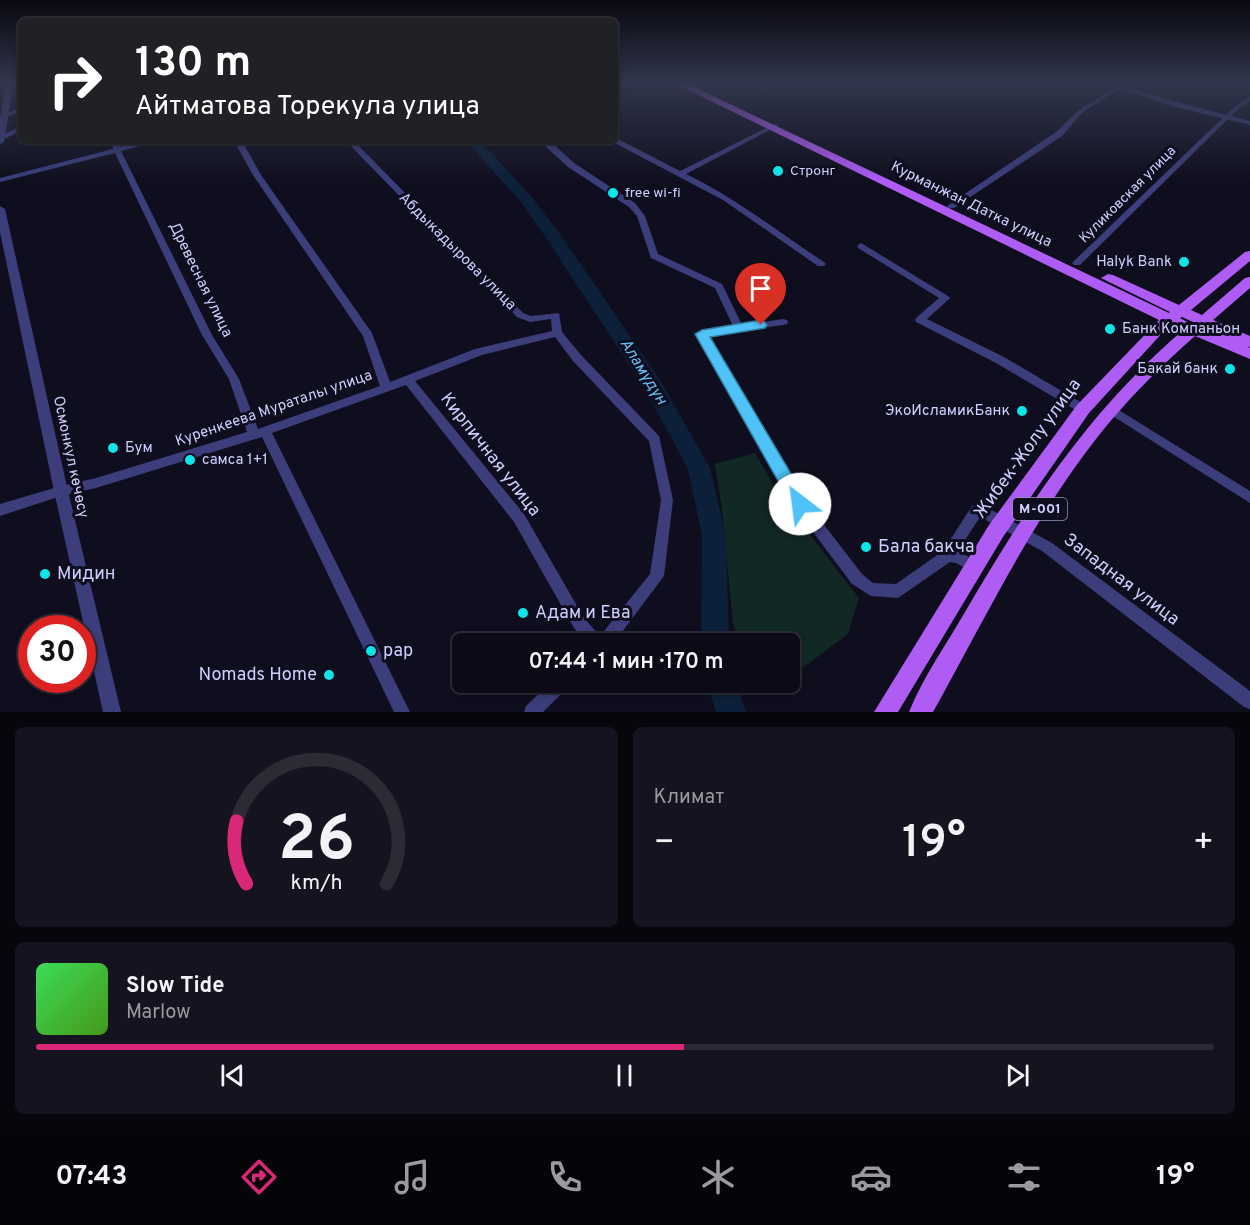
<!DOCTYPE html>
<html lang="ru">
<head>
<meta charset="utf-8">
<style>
	:root { --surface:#0b0a16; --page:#14131f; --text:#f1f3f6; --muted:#9a9aa1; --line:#2b2b35; --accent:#db2777 }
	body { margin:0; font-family:Overpass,sans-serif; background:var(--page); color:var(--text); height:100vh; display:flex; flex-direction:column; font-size:22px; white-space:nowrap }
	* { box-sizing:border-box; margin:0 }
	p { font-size:20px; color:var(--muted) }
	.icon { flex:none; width:33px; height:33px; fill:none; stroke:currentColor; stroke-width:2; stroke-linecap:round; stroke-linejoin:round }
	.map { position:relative; height:712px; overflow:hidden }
	.sheet { display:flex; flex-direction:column; gap:15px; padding:15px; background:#06060c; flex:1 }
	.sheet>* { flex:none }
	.banner { position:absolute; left:18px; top:18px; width:600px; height:126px; border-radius:9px; box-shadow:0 3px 9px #0003,0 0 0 2px var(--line); background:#202124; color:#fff; overflow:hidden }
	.speed { position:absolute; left:18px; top:615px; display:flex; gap:12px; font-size:30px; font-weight:700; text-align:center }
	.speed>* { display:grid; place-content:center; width:78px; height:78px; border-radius:50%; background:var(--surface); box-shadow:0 3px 9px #0003,0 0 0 2px var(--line); line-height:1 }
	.speed .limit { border:9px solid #d22; background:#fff; color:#111 }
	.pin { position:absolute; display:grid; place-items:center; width:51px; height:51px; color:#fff; margin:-62px -26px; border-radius:50% 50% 50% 0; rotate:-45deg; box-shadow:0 0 6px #0007 }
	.pin .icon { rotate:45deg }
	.me { position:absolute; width:66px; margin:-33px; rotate:330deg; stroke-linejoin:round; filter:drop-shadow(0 0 4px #0008) }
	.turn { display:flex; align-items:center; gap:21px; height:126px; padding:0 18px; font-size:27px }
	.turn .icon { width:78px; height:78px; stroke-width:2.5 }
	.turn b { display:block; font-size:42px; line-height:51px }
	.big { font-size:45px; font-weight:600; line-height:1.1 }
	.sheet .card { flex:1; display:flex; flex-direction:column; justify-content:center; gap:9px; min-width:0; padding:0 21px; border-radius:9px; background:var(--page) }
	.sheet .dial { align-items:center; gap:0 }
	.dial svg { height:156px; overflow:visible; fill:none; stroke:var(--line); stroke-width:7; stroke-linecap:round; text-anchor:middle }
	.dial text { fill:var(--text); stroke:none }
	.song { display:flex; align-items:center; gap:18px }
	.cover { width:72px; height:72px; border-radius:9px; background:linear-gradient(135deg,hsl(130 70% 55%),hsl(100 70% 35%)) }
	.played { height:6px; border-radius:3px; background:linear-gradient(90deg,var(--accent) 55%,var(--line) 55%) }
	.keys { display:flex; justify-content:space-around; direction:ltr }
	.heat { display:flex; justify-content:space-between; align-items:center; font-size:33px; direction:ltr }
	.sheet .tiles { flex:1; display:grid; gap:15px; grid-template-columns:1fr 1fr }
	.card:last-child { grid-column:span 2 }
	.trip { position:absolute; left:452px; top:633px; width:348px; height:60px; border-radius:9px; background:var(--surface); box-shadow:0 3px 9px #0003,0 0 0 2px var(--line); font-weight:600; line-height:60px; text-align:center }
	.tabs { display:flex; height:96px; justify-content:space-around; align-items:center; background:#040409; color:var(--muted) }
	.tabs .icon { width:42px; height:42px }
	.tabs .on { color:var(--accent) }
	.tabs b { font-size:27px; color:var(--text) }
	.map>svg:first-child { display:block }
	.green { fill:#112825 }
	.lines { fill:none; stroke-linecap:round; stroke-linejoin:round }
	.river { fill:#0c2039; fill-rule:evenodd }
	.minor { fill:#3b3e7b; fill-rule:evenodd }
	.tertiary { fill:#3b3e7b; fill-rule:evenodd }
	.primary { fill:#af5cf5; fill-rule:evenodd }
	.route { fill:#4fc3f7; stroke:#337fa1; stroke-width:1.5 }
	.poi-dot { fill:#0ee5e8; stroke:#0f0e1e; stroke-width:2 }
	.labels { text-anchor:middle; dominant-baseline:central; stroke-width:6; stroke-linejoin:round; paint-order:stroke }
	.far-poi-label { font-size:14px; fill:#cfcefc; stroke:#0f0e1e; text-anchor:start }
	.far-street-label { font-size:14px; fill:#cfcefc; stroke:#0f0e1e }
	.shield { fill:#0f0e1e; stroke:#9594b9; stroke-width:1.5 }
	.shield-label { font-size:14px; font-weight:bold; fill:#cfcefc }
	.street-label { font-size:15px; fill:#cfcefc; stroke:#0f0e1e }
	.poi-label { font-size:15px; fill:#cfcefc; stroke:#0f0e1e; text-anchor:end }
	.water-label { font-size:16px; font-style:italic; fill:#63bef5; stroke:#0f0e1e }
	.near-street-label { font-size:18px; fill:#cfcefc; stroke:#0f0e1e }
	.near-poi-label { font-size:18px; fill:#cfcefc; stroke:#0f0e1e; text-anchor:start }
</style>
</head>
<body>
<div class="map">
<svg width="1250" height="712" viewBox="0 0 1250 712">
	<rect width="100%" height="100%" fill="#0f0e1e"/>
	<path class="green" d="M755,453l25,43 79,102 -11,36 -59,44v-34l-48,-1 -8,-19 -11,-115 -7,-45z"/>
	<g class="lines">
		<path class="river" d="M466,141h14l51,55 29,38 100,146 50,88 16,68 3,108h-28l1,-108 -14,-67 -43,-80 -98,-150 -26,-37z
			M707,682h29l10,30h-30z"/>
		<path class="minor" d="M954,83h44l-3,2h-38z
			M1129,83h11l-22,7 -35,22 -21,24 -108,72h-6l-1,-2 109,-74 23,-22 35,-22z
			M1250,96v5l-14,10 -156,154h-6l-2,-2 2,-2 158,-152z
			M21,107v4l-21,9v-4z
			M774,124l5,1 -93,49c50,24 92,58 138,88l2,2 -2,2h-6l-95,-66 -112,-59 7,-2 62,32z
			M21,126v5l-21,10v-5z
			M112,141h8v6l25,-6h13l-37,10 91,184 27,44 19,50 122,-43 -17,-50 -110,-161 -19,-34h8l19,34 111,158 18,49 85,-33 77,-18 -1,-12 -21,3 -13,-5 -171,-176h8l169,172 8,3 28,-3 3,19 19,23 78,81 14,64 -9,76 -51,68h-26l-13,-16 -60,-106 -108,-137 -134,48 138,279h-16l-132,-275 -166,51 -35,8 -61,20v-12l61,-18 35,-8 151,-46 -18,-53 -27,-44 -87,-182 -115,29v-4l113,-29zM555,337l18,24 76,80 12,59 -11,74 -50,62 -16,-18 -60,-104 -109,-133 67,-26z
			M544,141h6l24,22 61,40 10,13 13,38 64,30 20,41 41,-6 4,1 1,2 -1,2 -4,1 -74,11 96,164 57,74 11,9 23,1 47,-33 29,-45 5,-2 9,3 66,36 198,148v18l-6,-2 -202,-156 -62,-34 -22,34 20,11 2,4 -2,4 -5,2 -17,-9 -6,-1 -52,36 -27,-2 -19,-12 -57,-76 -98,-174 5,-3 31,-5 -18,-38 -64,-30 -14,-42 -8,-9 -61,-40 -24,-22z
			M861,243l87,53 2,2 -2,2 -21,19 77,38 83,49 2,3 -2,3h-8l-83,-49 -80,-41 -1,-2 1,-2 23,-20 -81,-50 -1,-2z
			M1112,406l138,85v12l-142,-90 -2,-3 2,-3z
			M551,682h20l-3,5 -25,25h-19l2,-6z"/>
		<path class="tertiary" d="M6,83h8l-10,59 -4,2v-25z
			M1103,83h12l62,19 73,19v4l-79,-19z
			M0,206l5,3 63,282 53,221h-18l-49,-221 -54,-259z"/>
		<path class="primary" d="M674,83h12l483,230 1,-1 -69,-34 7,-4 5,1 66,30 66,-53 5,-1v10l-59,49 11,5 43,-37 5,-1v11l-37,32 37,16v11l-3,-1 3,2v11l-55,-23c-31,27 -60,56 -87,88 -71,86 -121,191 -175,288h-24c14,-35 37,-67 56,-100 63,-107 122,-199 217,-281l-11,-5 -7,5 -75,82 -86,124 -105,175h-24l115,-187 88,-120 82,-85zM1182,317l11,5 -2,2 -11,-6z"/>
	</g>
	<linearGradient id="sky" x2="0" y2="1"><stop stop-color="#080810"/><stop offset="0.45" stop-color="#31364c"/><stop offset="1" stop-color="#31364c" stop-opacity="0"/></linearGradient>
	<rect width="1250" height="183" fill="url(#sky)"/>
	<path class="route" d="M761,320l4,2 2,3 -2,3 -55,9 96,162 2,5 -2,5 -6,2 -6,-2 -99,-175 7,-4z"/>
	<g class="poi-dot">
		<circle cx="778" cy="171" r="6"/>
		<circle cx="613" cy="193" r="6"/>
		<circle cx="1184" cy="262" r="6"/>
		<circle cx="1110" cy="329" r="6"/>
		<circle cx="1230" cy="369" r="6"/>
		<circle cx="1022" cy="411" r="6"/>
		<circle cx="113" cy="448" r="6"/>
		<circle cx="190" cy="460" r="6"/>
		<circle cx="866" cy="547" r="6"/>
		<circle cx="45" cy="574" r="6"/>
		<circle cx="523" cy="613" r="6"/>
		<circle cx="371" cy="651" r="6"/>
		<circle cx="329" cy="675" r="6"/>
	</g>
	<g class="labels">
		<g class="far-poi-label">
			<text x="790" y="171">Стронг</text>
			<text x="625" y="193">free wi-fi</text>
		</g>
		<g class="far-street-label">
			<text transform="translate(1128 195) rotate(-45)">Куликовская улица</text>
		</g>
		<rect class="shield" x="1013" y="498" width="54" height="22" rx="4.5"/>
		<g class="shield-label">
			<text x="1040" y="509">М-001</text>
		</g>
		<g class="street-label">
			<text transform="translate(971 205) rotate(26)">Курманжан Датка улица</text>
			<text transform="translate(457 252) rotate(45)">Абдыкадырова улица</text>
			<text transform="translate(200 280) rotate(64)">Древесная улица</text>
			<text transform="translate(274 409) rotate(-19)">Куренкеева Мураталы улица</text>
			<text transform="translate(70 457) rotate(78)">Осмонкул көчөсү</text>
		</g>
		<g class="poi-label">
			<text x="1172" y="262">Halyk Bank</text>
			<text x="1122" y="329" text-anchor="start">Банк Компаньон</text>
			<text x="1218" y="369">Бакай банк</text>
			<text x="1010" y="411">ЭкоИсламикБанк</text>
			<text x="125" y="448" text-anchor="start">Бум</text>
			<text x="202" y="460" text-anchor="start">самса 1+1</text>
		</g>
		<g class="water-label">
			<text transform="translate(643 372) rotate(58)">Аламүдүн</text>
		</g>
		<g class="near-street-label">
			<text transform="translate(1028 449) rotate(-54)">Жибек-Жолу улица</text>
			<text transform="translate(490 455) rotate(52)">Кирпичная улица</text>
			<text transform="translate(1121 580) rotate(37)">Западная улица</text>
		</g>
		<g class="near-poi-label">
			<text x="878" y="547">Бала бакча</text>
			<text x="57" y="574">Мидин</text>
			<text x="535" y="613">Адам и Ева</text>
			<text x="383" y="651">pap</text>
			<text x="317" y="675" text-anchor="end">Nomads Home</text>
		</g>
	</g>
</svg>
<div class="speed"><div class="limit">30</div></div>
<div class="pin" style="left:761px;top:325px;background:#d93025"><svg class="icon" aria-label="arrive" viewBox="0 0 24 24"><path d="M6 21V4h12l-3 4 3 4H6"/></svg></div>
<svg class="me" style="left:800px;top:504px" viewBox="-20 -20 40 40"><circle r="19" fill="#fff"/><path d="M0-13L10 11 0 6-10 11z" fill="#4fc3f7"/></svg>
<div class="trip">07:44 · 1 мин · 170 m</div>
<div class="banner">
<div class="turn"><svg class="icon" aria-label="right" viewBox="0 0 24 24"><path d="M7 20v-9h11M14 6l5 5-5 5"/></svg><div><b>130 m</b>Айтматова Торекула улица</div></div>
</div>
</div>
<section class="sheet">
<div class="tiles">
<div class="card dial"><svg viewBox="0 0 100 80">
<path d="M14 69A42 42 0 1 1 86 69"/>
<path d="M14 69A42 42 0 0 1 9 37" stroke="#db2777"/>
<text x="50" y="56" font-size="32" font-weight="700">26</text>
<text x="50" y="72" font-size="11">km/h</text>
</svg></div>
<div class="card"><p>Климат</p>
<div class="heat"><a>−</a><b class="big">19°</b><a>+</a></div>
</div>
<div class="card">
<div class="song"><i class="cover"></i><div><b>Slow Tide</b><p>Marlow</p></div></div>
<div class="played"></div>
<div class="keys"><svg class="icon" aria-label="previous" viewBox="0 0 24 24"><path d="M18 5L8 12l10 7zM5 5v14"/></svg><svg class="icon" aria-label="pause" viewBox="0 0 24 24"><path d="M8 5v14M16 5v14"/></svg><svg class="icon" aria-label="next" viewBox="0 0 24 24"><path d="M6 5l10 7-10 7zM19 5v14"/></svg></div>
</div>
</div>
</section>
<nav class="tabs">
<b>07:43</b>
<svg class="icon on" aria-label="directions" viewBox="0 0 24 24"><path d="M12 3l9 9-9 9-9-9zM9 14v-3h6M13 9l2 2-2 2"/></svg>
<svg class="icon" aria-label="music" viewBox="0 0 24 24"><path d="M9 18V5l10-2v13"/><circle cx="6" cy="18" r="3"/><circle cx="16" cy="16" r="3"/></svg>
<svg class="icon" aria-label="phone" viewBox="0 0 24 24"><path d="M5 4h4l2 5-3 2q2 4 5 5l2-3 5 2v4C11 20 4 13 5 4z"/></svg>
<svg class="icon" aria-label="climate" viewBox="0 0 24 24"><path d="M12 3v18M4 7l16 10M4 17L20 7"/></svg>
<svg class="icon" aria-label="car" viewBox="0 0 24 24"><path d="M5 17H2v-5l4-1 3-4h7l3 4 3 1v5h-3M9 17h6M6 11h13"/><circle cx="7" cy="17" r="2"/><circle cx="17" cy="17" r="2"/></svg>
<svg class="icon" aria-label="filters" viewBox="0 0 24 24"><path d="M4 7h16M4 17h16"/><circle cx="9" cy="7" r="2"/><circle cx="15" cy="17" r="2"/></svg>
<b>19°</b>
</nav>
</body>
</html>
